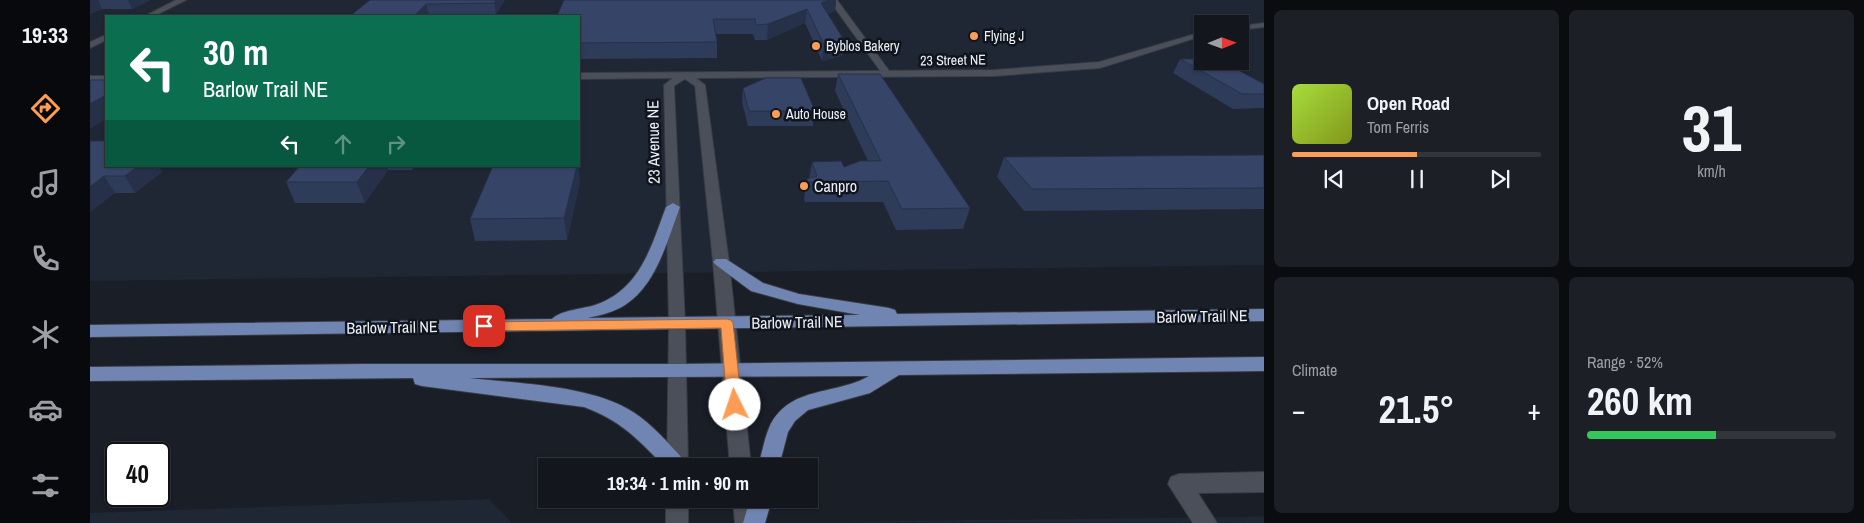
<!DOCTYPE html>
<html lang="en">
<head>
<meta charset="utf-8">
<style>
	:root { --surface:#13161d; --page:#1c1f26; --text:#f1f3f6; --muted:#9d9fa4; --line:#32353b; --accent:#fd9d55 }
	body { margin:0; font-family:"Archivo Narrow",sans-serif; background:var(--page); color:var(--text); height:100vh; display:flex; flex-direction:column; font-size:19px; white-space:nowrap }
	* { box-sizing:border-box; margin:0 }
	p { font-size:16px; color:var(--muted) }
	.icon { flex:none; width:28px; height:28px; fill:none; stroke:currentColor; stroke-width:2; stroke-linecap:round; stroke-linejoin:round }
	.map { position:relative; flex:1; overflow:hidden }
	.sheet { display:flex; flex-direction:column; gap:10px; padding:10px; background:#0a0c10; width:600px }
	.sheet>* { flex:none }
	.hud { position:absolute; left:15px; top:15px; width:475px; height:152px; border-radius:0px; box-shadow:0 1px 4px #0004,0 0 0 1px var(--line); background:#0b6e4f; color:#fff; overflow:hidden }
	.needle { width:32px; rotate:89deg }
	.tools { position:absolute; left:1104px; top:15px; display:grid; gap:10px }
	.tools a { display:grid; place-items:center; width:55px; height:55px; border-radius:0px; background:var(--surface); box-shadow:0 1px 4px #0004,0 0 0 1px var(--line); font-size:25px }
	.speed { position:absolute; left:15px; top:442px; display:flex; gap:10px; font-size:25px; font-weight:700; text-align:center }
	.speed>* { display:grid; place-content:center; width:65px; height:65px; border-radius:50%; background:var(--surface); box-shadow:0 1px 4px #0004,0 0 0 1px var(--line); line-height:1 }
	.speed .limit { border:2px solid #111; border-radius:8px; background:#fff; color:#111 }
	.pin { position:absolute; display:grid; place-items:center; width:42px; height:42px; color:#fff; margin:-21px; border-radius:10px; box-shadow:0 2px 8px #0006 }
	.me { position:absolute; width:55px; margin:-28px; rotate:356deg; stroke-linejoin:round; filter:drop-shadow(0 0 4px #0008) }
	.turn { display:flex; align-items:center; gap:18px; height:105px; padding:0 15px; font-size:22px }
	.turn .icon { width:65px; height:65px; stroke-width:2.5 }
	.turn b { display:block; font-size:35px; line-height:42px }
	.lanes { display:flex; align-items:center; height:48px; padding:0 15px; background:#0003; justify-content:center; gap:25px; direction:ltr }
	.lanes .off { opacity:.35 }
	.big { font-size:38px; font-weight:700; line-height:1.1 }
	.sheet .widget { flex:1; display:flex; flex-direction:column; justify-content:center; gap:8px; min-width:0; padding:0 18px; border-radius:8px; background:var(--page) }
	.sheet .dial { align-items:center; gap:0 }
	.dial b { font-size:65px; line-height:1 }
	.song { display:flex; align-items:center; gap:15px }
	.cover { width:60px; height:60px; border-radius:8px; background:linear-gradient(135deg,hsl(80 70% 55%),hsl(70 70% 35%)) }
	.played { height:5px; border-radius:2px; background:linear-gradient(90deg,var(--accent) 50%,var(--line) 50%) }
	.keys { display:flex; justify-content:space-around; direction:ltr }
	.heat { display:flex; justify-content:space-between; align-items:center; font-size:28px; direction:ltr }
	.charge { height:8px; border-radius:4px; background:linear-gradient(90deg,#34c759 52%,var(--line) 0) }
	.sheet .tiles { flex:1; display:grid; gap:10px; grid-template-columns:repeat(2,1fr) }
	.trip { position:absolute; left:448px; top:458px; width:280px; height:50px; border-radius:0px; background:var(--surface); box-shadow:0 1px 4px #0004,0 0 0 1px var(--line); font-weight:700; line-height:50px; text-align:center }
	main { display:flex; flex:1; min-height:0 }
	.tabs { display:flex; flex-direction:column; width:90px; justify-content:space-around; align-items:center; background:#08090c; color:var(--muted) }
	.tabs .icon { width:35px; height:35px }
	.tabs .active { color:var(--accent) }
	.tabs b { font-size:22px; color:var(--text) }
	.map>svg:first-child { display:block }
	.built { fill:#1f2634; fill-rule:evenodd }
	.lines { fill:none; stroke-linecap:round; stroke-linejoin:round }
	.minor-casing { stroke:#383b43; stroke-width:2 }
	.tertiary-casing { stroke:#383b43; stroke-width:2 }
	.primary-casing { stroke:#383b43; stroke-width:2 }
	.minor { fill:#4a4f5a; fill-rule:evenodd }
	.tertiary { fill:#4a4f5a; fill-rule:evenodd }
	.primary { fill:#7185b2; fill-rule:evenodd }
	.wall { fill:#2e3b59 }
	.shaded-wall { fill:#263048 }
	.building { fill:#364567; stroke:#263048 }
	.route { fill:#fd9d55; stroke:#a46637 }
	.poi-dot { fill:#fd9d55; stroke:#10141d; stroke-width:2 }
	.labels { text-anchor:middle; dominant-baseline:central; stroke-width:5; stroke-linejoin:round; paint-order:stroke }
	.far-poi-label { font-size:14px; fill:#edf0f7; stroke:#10141d; text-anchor:start }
	.far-street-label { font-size:14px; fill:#edf0f7; stroke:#10141d }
	.street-label { font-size:16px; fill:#edf0f7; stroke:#10141d }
	.poi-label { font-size:16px; fill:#edf0f7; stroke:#10141d; text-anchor:start }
</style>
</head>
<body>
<main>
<nav class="tabs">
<b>19:33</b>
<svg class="icon active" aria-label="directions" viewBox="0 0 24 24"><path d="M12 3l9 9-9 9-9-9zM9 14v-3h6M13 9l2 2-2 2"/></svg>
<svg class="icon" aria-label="music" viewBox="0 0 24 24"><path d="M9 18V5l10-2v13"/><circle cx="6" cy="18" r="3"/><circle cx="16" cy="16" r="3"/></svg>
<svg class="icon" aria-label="phone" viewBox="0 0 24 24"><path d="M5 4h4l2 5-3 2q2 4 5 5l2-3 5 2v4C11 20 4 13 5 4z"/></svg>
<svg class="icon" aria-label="climate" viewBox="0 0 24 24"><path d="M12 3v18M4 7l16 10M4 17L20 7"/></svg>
<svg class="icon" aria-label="car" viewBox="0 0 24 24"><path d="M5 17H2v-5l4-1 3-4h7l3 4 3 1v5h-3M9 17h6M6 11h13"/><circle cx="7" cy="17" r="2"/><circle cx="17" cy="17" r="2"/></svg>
<svg class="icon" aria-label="filters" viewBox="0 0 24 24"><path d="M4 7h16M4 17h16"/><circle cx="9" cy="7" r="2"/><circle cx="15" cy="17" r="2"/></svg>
</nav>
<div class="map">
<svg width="1174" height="523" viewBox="0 0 1174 523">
	<rect width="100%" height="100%" fill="#191e27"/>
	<path class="built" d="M0,0h1174v265l-1174,16zM16,16h473v150h-473zM1112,24h38v37h-38z
		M399,499l23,24h-422v-10z
		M1174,516v7l-451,-1 429,-5z"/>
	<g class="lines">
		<g class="minor-casing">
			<path id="minor" d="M86,0h10l-32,16h-9z
				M739,0h8l53,72v4h-6z
				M16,35v5l-16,8v-6z
				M1174,472v20l-66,1 19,30h-24l-25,-39 3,-7 8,-3z"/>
		</g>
		<g class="tertiary-casing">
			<path id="tertiary" d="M1174,23v4l-24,3v-4z
				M1112,32v4l-102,32 -106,8 -298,2 9,7 24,177 22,204h-21l-17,-204 -18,-176 -10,-7 -11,7 11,238 3,142h-21l2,-142 -5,-239 9,-7 -94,1v-6l415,-3 105,-8z
				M0,76h16v6h-16z
				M576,499h22v24h-22z
				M643,499h22l2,24h-22z"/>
		</g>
		<g class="primary-casing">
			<path id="primary" d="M583,203l7,4c-13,34 -23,77 -55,98 -11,7 -24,10 -37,13l272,-3 -62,-11 -47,-13 -35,-26 -3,-3 3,-3h10l37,24 36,11 90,14 6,2 2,4 367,-5v12l-1174,16v-12l462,-6c9,-9 31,-10 43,-14 45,-15 56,-58 71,-98z
				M1174,357v14l-365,4 -29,18 -62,17 -13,11 -7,11 -9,34h-21c4,-12 6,-26 11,-38 19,-43 66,-32 100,-52l-400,2c51,6 121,7 164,34 20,13 35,31 51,48l3,6h-23c-26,-27 -44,-46 -80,-59l-162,-21 -7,-2 -2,-6 -323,3v-14l273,-3h314z
				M660,499h22l-7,24h-22z"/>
		</g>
		<use href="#minor" class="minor"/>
		<use href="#tertiary" class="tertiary"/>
		<use href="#primary" class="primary"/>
	</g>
	<path class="wall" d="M0,0h60l-18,9h-30l-12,5z
		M280,0h135l-9,14 -67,1z
		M474,0h272l-1,11 -7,3 14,42 -20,5 -17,-38 -38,17h-12l-2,-6h-37l1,8v16l-138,1v-43z
		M1090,59l84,25v24l-31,1 -60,-36z
		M748,74l132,134 -7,21 -67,1 -13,-28h-78l-1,-3 3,-20 2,-1 3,-16 32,5 24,-6 -33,-70z
		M653,88l72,23 -2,15h-65l-6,-24z
		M0,141l72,31 -27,21h-20l-25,19z
		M1174,155v54l-240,2 -27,-34 7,-20z
		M210,166h115l-3,4h-24l-23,33h-70l-9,-21z
		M490,182l-13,58 -92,1 -5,-22z"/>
	<path class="shaded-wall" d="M0,0h8l4,9 -12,5z
		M38,0h22l-18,9z
		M406,0h9l-9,14 -2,-11z
		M739,0h7l-1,11 -16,7 2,-15z
		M336,4l3,11 -1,1h-14z
		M717,9l-2,14 -38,17 1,-16z
		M754,40l-2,16 -20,5 2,-16z
		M16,95v24l-16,10v-25z
		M48,166h21l3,6 -27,21 -10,-17z
		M279,166h18l1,4 -23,33 -8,-21z
		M487,166h2l1,16 -13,58 -3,-22z
		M14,176l11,17 -25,19v-25z"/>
	<path class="building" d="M280,0h126l-2,3 -68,1 -12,12h-64z
		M474,0h265l-8,3 23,37 -20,5 -17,-36 -39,15 -12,1 -1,-6h-42l4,23 -138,1v-27h-22z
		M1090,59h22v2h19l43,23v10h-22z
		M748,74h42l90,134 -68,1 -14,-28 -80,1 -1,-3 10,-3 -5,-14 29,-1 3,6 16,-6h21z
		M676,78h35l14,33h-66l-6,-23z
		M0,80h16v15l-16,9z
		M0,141h16v25h32l-13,10h-21l-14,11z
		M1174,155v33l-232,1 -28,-32z
		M210,166h69l-12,16h-71z
		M403,166h84l-13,52 -94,1z"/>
	<path class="route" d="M637,319l4,1 2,3 9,82 -2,4 -5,1 -6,-1 -2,-4 -6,-77 -237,3 -5,-1 -2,-4 2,-3 5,-1z"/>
	<g class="poi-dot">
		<circle cx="884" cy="36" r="5"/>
		<circle cx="726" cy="46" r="5"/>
		<circle cx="686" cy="114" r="5"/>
		<circle cx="714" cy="186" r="5"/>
	</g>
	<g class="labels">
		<g class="far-poi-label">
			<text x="894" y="36">Flying J</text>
			<text x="736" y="46">Byblos Bakery</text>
			<text x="696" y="114">Auto House</text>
		</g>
		<g class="far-street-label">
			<text transform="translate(863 60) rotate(-1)">23 Street NE</text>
		</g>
		<g class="street-label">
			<text transform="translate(563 142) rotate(-91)">23 Avenue NE</text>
			<text transform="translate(1112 316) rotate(-1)">Barlow Trail NE</text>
			<text transform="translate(707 322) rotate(-1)">Barlow Trail NE</text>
			<text transform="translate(302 327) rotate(-1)">Barlow Trail NE</text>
		</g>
		<g class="poi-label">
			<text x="724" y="186">Canpro</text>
		</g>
	</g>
</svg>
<div class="tools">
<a><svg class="needle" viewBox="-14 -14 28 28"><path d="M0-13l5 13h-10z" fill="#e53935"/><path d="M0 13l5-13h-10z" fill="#9d9fa4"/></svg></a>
</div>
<div class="speed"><div class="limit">40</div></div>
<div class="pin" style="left:394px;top:326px;background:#d93025"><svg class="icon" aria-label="arrive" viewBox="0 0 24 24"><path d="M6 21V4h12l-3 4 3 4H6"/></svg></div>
<svg class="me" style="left:645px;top:405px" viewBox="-20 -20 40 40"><circle r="19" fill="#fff"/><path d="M0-13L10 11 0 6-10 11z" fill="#fd9d55"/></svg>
<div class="trip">19:34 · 1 min · 90 m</div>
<div class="hud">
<div class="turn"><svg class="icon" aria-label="left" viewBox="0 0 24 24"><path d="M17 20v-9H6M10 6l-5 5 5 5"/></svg><div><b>30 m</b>Barlow Trail NE</div></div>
<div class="lanes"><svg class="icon" aria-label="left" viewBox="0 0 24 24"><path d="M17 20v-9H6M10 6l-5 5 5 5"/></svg><svg class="icon off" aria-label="ahead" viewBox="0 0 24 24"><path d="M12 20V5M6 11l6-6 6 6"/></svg><svg class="icon off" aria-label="right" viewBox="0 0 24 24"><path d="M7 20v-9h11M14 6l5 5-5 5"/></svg></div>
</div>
</div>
<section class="sheet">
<div class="tiles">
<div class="widget">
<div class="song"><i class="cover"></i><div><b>Open Road</b><p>Tom Ferris</p></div></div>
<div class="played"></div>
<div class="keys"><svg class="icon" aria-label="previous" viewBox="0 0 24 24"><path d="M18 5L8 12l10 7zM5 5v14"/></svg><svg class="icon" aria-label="pause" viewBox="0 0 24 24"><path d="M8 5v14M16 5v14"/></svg><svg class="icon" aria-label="next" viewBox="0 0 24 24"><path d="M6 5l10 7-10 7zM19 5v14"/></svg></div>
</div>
<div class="widget dial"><b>31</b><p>km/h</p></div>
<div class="widget"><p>Climate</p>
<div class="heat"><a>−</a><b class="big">21.5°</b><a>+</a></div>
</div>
<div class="widget"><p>Range · 52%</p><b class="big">260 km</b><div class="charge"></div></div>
</div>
</section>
</main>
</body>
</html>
